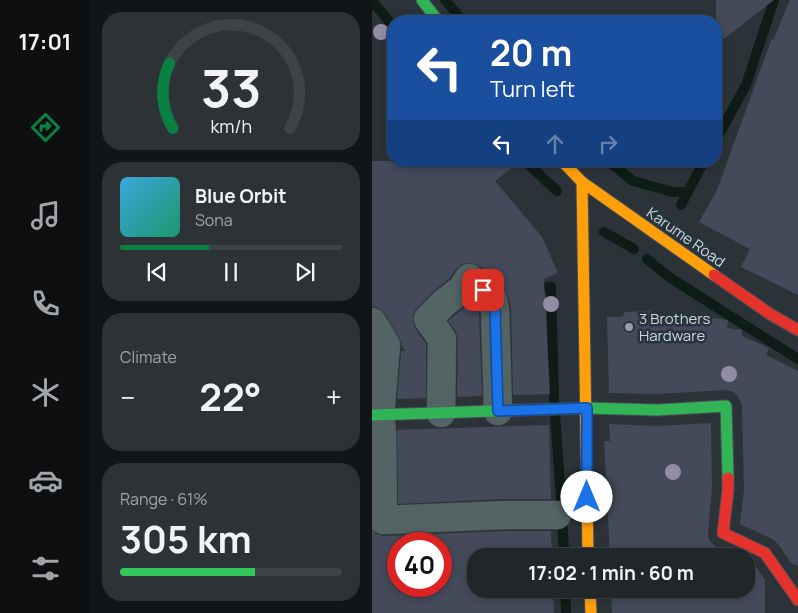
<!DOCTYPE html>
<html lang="en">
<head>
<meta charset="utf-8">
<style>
	:root { --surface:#20262a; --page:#2d3236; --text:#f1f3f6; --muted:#a2a5a8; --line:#3d4347; --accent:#0b8043 }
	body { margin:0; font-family:Manrope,sans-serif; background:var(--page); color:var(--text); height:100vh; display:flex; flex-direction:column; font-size:19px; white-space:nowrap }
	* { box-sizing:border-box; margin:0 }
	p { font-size:16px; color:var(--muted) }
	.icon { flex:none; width:28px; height:28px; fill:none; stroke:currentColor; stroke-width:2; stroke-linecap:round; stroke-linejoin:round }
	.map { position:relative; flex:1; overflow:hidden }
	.side { display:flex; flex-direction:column; gap:12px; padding:12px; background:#121517; width:282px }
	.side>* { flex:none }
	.guide { position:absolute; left:15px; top:15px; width:335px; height:152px; border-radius:20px; box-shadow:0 2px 8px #0003,0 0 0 1px var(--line); background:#1a4fa0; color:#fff; overflow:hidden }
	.speed { position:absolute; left:15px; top:532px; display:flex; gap:10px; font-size:25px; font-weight:700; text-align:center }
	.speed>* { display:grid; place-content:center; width:65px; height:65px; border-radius:50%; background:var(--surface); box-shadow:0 2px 8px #0003,0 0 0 1px var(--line); line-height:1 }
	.speed .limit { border:8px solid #d22; background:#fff; color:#111 }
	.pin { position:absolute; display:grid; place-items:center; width:42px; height:42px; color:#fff; margin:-21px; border-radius:10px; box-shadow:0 2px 8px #0006 }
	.me { position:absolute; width:55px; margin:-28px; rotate:0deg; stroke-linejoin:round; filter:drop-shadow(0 0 4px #0008) }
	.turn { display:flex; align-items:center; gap:18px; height:105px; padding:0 20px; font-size:22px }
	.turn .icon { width:65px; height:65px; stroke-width:2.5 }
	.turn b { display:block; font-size:35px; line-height:42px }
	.lanes { display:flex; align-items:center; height:48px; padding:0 20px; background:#0003; justify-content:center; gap:25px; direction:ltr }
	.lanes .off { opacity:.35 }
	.big { font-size:38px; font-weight:700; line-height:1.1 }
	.side .widget { flex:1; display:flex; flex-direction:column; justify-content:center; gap:8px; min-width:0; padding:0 18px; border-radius:20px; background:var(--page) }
	.side .dial { align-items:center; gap:0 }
	.dial svg { height:130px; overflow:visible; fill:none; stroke:var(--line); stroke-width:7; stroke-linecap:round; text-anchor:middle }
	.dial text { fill:var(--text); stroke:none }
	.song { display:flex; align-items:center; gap:15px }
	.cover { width:60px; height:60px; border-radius:8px; background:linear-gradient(135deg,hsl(200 70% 55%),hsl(160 70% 35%)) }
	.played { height:5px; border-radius:2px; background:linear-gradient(90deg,var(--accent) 40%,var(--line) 40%) }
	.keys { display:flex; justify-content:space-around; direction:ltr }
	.heat { display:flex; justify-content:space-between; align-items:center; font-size:28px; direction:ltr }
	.charge { height:8px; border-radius:4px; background:linear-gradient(90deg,#34c759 61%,var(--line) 0) }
	.trip { position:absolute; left:95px; top:548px; width:288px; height:50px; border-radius:20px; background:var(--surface); box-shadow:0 2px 8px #0003,0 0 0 1px var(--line); font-weight:700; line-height:50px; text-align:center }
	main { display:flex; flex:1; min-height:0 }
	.menu { display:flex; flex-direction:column; width:90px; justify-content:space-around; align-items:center; background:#0d0f11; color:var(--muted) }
	.menu .icon { width:35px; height:35px }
	.menu .active { color:var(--accent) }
	.menu b { font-size:22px; color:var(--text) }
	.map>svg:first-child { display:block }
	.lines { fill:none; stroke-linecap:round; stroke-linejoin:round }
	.stream { stroke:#0d1c17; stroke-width:10 }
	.building { fill:#444a5a; fill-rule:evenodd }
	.street-casing { stroke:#495055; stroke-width:29 }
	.fast-casing { stroke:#495055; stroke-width:13 }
	.slow-casing { stroke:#495055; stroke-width:13 }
	.jam-casing { stroke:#495055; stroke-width:13 }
	.street { stroke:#546364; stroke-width:28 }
	.fast { stroke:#30b455; stroke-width:11 }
	.slow { stroke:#ff9f0a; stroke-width:11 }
	.jam { stroke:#e5322d; stroke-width:11 }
	.tree { fill:#938ca5 }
	.route-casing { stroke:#114b97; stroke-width:12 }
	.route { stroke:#1a73e8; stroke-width:9 }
	.poi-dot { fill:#969ea3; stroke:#26343d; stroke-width:2 }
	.labels { text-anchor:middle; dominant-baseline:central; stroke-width:5; stroke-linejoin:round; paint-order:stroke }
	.street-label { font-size:15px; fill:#cfd7dd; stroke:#26343d }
	.poi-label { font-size:15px; fill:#cfd7dd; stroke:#26343d; text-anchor:start }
</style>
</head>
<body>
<main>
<nav class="menu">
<b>17:01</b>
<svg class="icon active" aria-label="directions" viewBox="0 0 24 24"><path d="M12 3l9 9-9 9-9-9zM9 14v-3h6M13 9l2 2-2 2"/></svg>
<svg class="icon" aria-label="music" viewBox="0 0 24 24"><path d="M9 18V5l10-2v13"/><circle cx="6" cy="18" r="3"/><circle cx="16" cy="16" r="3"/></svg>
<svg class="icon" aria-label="phone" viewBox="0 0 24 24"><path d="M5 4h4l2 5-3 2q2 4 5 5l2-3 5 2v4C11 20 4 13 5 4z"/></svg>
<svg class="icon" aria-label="climate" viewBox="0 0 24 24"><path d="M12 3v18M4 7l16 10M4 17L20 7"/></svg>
<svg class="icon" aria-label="car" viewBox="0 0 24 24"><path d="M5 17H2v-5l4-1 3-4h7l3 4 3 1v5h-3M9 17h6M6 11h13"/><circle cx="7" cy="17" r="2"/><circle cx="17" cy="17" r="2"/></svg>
<svg class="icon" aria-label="filters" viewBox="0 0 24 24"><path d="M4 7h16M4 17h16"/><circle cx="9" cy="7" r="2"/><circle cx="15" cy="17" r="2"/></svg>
</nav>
<section class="side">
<div class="widget dial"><svg viewBox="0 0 100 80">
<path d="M14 69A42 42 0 1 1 86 69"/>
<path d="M14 69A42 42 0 0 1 12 29" stroke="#0b8043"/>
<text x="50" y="56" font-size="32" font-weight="700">33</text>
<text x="50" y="72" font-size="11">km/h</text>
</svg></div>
<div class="widget">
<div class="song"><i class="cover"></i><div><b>Blue Orbit</b><p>Sona</p></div></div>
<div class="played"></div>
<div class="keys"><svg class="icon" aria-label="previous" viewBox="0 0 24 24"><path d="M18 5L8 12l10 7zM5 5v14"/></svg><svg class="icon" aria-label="pause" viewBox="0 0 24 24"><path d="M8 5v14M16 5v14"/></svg><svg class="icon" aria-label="next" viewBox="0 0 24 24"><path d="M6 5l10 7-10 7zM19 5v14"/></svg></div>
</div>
<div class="widget"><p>Climate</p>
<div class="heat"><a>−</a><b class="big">22°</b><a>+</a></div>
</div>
<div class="widget"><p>Range · 61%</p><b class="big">305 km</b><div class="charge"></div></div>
</section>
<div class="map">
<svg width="426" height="613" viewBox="0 0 426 613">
	<rect width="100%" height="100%" fill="#2b3338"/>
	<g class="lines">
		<path class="stream" d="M73,0l18,21
			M0,1l21,25
			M344,140l30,-55 28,-85
			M153,161l32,30
			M236,161l25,20 40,11h14
			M309,205l23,-44
			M232,232l30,17
			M275,259l22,18 129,82
			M160,289l19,-2 3,113 8,113 2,43
			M193,589l1,24"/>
	</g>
	<path class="building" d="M344,0h58l-58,45z
		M418,0h8v295l-57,-28 9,-18 -51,-27 18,-32 55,-152 1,2z
		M0,161h149l-26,20 47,56 16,36 -14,6 6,115 -37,1 -2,-86 -3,-13 -5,-9 -24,-21 -8,-3 -9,1 -6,5 -6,9 -17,14 -16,16 -4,6v7l2,7 11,16v54l-29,1 4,-48h4l-3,-5 -3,-9 -14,-23 -5,-5 -8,-3z
		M100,301l7,6v5l3,84 -25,1 1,-58 -3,-9 -7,-9z
		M279,311v4l31,-1 46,6 -1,8 15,2v6l27,12 -3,7 32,16v195l-7,-3 -13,-19 -6,-5 -32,-15 4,-34 -2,-84 -3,-8 -5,-6 -9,-2 -68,4 -48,-1 -2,-76h16l1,-5z
		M339,423l1,66 -4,43 1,8 7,7 19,9h-125l-6,-115h6l-1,-17 48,2z
		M177,425l2,74h-47l-106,5 -1,-74z
		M0,530l4,4 8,2 121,-5h46l1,25h-76v33h77l1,24h-182zM26,544h43v42h-43z
		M374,561l9,4 10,15v33h-153l-1,-24h135z"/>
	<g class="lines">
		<g class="street-casing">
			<path id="street" d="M0,322l14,23 -6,70 2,18 1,87 122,-5h52
				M69,413l1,-74 -14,-20 16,-16 18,-14 7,-11 24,21 2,11 3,101"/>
		</g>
		<g class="fast-casing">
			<path id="fast" d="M50,0l16,21
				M0,415l215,-7 70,2 69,-4 2,72"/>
		</g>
		<g class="slow-casing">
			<path id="slow" d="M190,161l20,21 132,93
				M210,182l6,374
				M218,589l1,24"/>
		</g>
		<g class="jam-casing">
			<path id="jam" d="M342,275l56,39 28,16
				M356,478v12l-5,43 42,20 33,47"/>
		</g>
		<use href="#street" class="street"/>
		<use href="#fast" class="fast"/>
		<use href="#slow" class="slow"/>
		<use href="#jam" class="jam"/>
	</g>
	<g class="tree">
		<circle cx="9" cy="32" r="8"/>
		<circle cx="179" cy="304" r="8"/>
		<circle cx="357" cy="374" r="8"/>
		<circle cx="301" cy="472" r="8"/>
	</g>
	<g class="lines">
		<g class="route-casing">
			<path id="route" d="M111,290l10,9 2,11 3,101 89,-3v89"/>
		</g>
		<use href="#route" class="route"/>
	</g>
	<circle class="poi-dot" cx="257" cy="327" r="5"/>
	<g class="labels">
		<g class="street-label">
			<text transform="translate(314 237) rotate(35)">Karume Road</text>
		</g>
		<g class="poi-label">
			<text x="267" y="318">3 Brothers<tspan x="267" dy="17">Hardware</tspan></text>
		</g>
	</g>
</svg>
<div class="speed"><div class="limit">40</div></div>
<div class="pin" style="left:111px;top:290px;background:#d93025"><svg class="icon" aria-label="arrive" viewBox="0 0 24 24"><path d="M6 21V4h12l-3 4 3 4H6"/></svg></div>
<svg class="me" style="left:215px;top:497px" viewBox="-20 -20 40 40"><circle r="19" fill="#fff"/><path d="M0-13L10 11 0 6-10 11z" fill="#1a73e8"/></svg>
<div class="trip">17:02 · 1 min · 60 m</div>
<div class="guide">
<div class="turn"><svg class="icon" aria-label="left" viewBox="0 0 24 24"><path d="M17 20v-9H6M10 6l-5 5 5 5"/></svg><div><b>20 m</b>Turn left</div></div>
<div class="lanes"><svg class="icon" aria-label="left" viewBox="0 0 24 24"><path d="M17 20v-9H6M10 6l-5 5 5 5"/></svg><svg class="icon off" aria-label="ahead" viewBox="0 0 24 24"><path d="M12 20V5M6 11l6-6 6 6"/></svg><svg class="icon off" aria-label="right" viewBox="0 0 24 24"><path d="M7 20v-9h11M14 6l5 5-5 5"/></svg></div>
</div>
</div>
</main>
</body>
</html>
